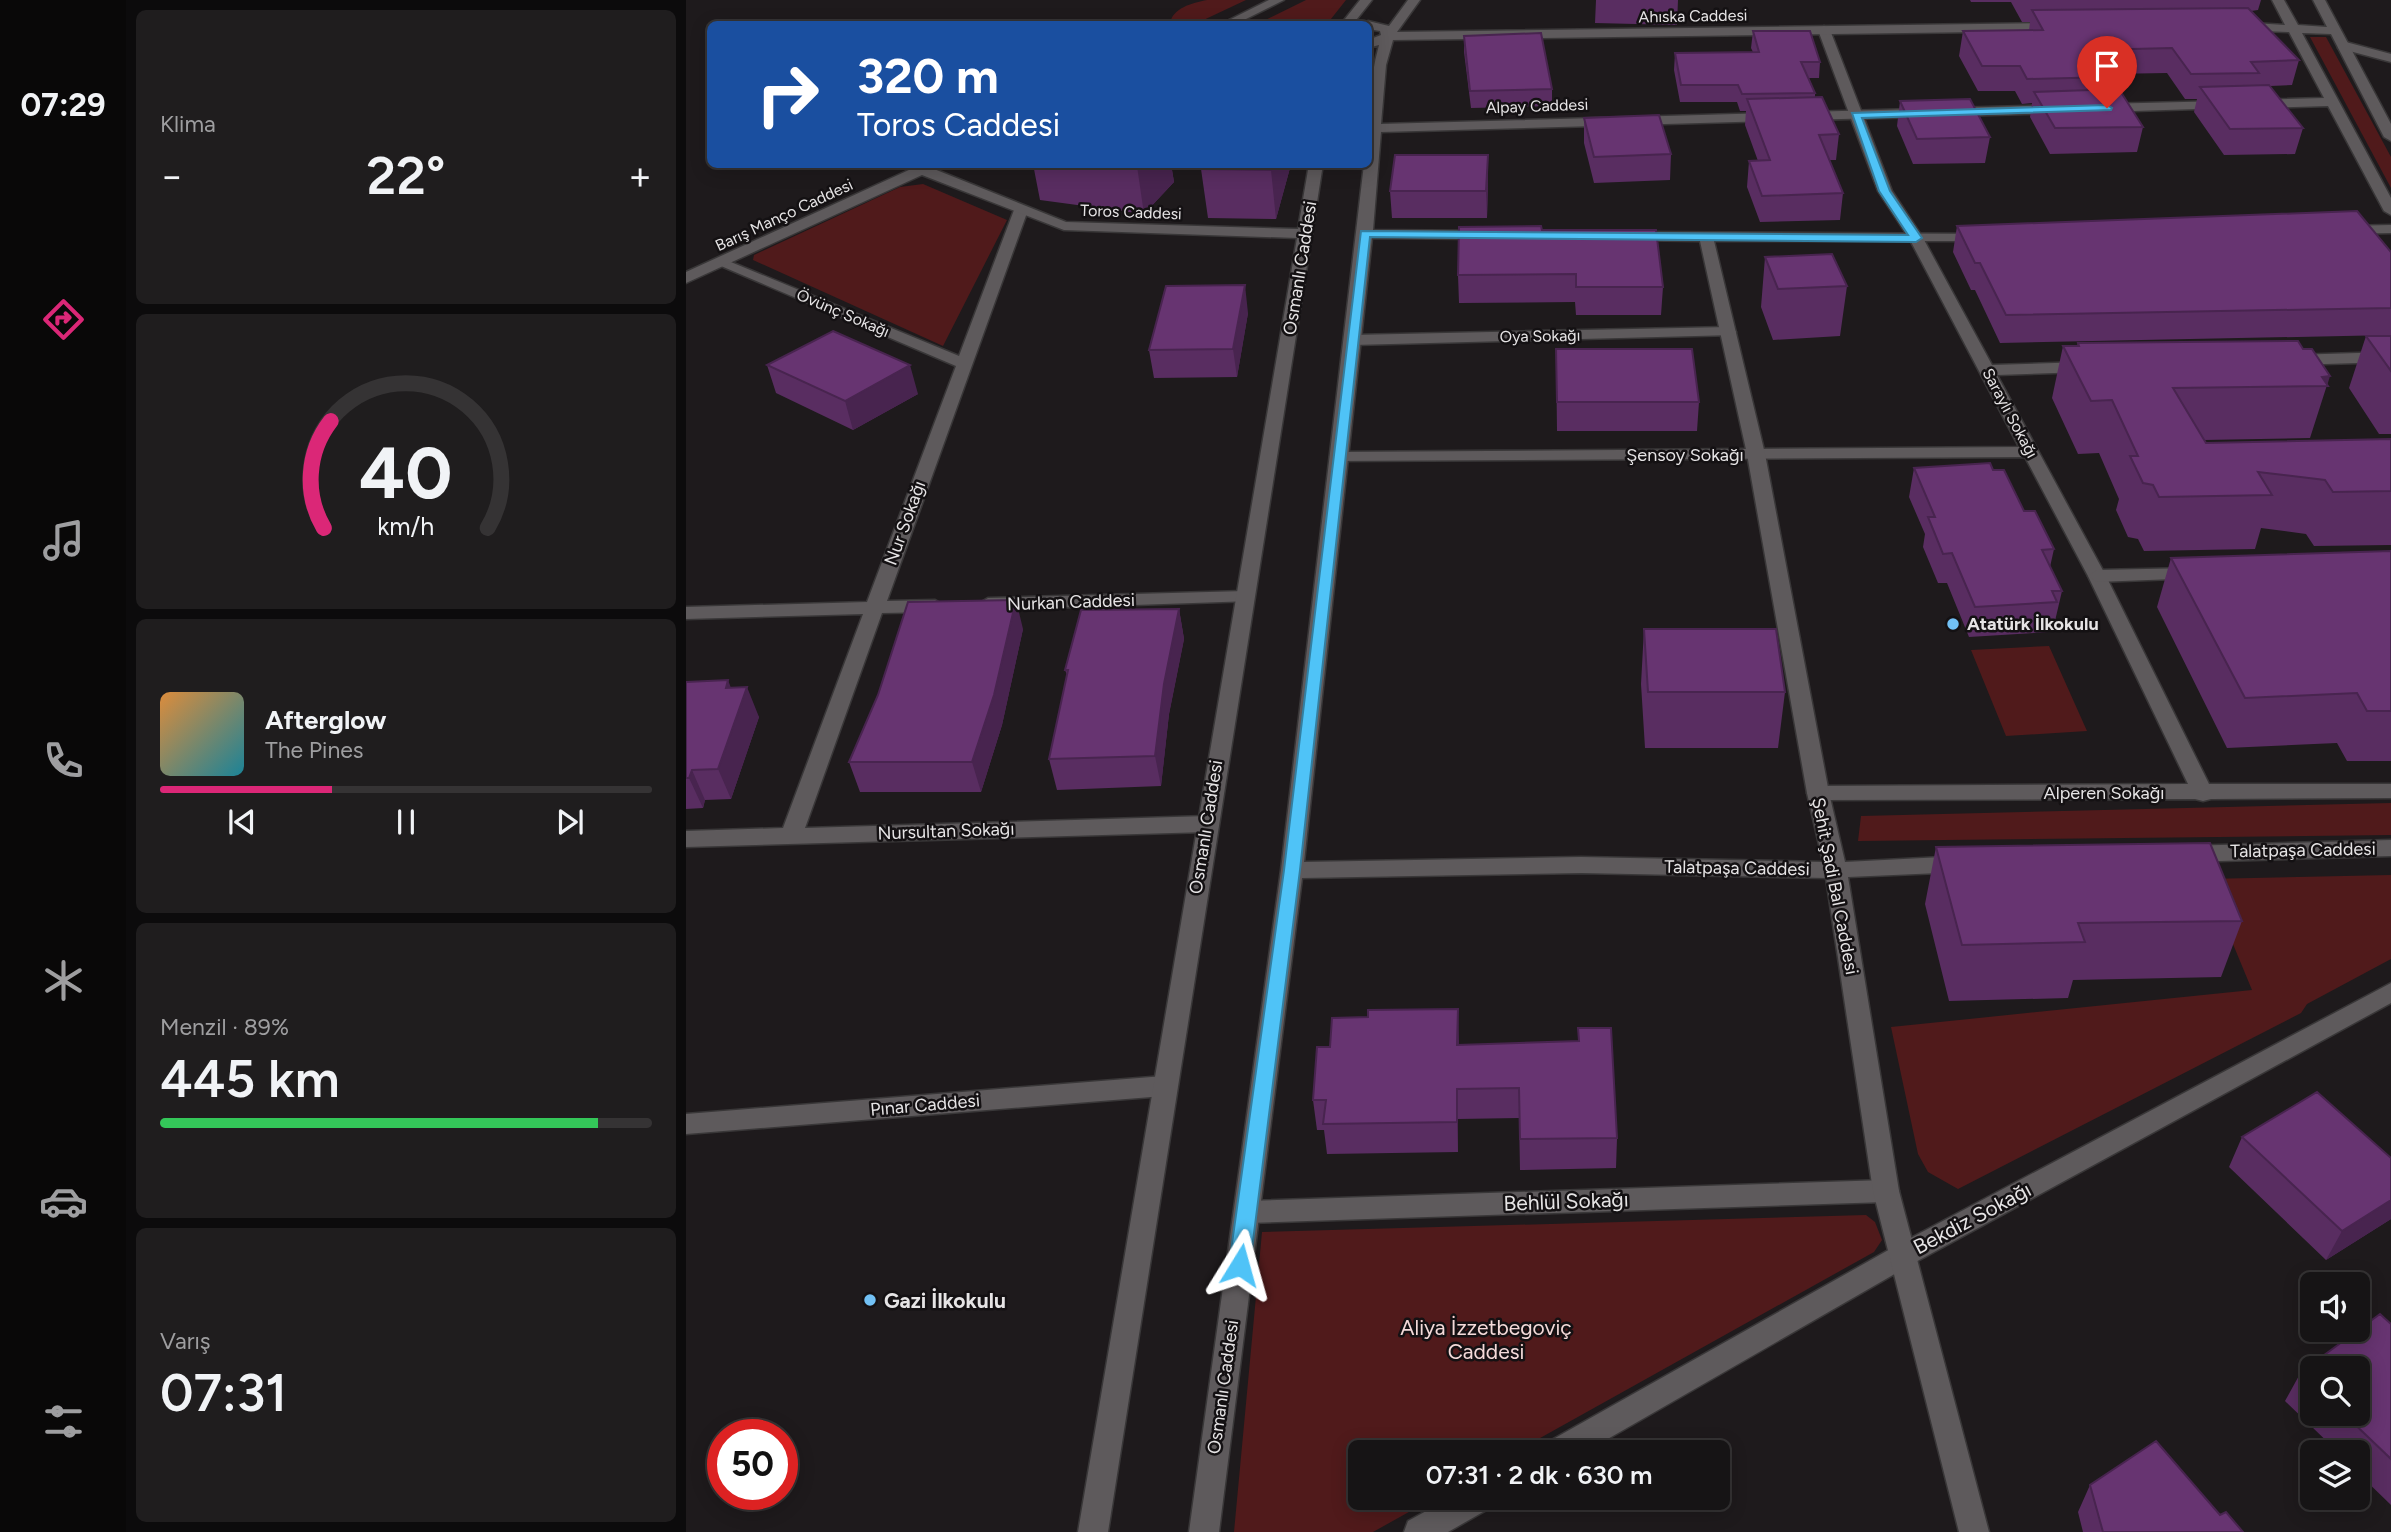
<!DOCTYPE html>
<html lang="tr">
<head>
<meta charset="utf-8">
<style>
	:root { --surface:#161415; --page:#1f1d1e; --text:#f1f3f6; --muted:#9e9ea0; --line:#353334; --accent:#db2777 }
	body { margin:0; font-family:Figtree,sans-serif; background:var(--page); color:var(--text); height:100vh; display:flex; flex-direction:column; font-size:26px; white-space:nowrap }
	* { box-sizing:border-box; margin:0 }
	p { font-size:23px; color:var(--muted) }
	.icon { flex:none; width:38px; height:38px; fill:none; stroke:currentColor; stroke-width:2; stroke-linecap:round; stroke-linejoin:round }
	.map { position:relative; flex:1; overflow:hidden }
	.sheet { display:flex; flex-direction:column; gap:10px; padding:10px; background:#0c0b0c; width:560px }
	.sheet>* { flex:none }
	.hud { position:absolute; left:21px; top:21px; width:665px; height:147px; border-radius:10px; box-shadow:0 4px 18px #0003,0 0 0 2px var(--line); background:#1a4fa0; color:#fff; overflow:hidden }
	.fabs { position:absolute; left:1614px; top:1272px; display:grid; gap:14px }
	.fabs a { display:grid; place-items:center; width:70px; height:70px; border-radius:10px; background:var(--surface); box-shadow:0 4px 18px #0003,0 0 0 2px var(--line); font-size:35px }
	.speed { position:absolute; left:21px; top:1419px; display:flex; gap:14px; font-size:35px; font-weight:700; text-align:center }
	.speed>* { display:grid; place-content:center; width:91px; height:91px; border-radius:50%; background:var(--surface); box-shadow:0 4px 18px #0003,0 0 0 2px var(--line); line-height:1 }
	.speed .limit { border:10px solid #d22; background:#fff; color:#111 }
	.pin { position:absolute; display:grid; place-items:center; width:60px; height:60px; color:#fff; margin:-72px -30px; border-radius:50% 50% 50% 0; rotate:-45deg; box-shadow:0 0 7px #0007 }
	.pin .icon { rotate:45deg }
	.me { position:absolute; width:77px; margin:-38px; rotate:8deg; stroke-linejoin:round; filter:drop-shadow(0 0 5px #0008) }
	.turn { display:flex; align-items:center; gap:24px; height:147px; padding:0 35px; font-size:32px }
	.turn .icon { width:91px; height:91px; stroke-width:2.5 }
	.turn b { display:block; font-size:49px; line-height:60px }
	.big { font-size:52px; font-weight:600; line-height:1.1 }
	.sheet .widget { flex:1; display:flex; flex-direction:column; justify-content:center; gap:10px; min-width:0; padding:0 24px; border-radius:10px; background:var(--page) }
	.sheet .dial { align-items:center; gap:0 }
	.dial svg { height:182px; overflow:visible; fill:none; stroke:var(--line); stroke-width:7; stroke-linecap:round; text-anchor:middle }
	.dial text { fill:var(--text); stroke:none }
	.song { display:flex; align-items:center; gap:21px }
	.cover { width:84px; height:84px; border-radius:10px; background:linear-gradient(135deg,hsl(30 70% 55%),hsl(190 70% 35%)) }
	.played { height:7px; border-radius:4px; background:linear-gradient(90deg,var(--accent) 35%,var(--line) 35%) }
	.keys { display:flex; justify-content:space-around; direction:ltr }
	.heat { display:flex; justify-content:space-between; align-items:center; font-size:38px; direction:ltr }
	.charge { height:10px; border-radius:5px; background:linear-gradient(90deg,#34c759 89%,var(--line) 0) }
	.trip { position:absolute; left:662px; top:1440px; width:382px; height:70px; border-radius:10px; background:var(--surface); box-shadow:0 4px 18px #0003,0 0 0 2px var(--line); font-weight:600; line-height:70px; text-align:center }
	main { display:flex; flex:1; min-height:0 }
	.menu { display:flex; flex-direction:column; width:126px; justify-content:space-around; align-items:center; background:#090808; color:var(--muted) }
	.menu .icon { width:49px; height:49px }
	.menu .current { color:var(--accent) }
	.menu b { font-size:32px; color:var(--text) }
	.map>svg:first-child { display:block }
	.green { fill:#501a1b }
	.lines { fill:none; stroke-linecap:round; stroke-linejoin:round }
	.street-casing { stroke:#393738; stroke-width:3 }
	.secondary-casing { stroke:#393738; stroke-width:3 }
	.street { fill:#5e5a5c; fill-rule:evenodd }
	.secondary { fill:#5e5a5c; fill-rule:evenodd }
	.wall { fill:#592d61; fill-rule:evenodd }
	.shaded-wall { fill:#48244f }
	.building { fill:#673471; stroke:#48244f; stroke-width:2 }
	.route { fill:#4fc3f7; stroke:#337fa1; stroke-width:2 }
	.poi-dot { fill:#72c1f5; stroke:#141113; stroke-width:2.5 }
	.labels { text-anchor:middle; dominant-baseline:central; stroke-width:5; stroke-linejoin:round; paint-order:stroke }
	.far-street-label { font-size:16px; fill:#e6e4e5; stroke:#141113 }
	.street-label { font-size:18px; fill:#e6e4e5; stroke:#141113 }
	.poi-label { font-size:18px; font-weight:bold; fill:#e6e4e5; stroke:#141113; text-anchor:start }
	.near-street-label { font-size:21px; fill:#e6e4e5; stroke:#141113 }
	.near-poi-label { font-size:21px; font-weight:bold; fill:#e6e4e5; stroke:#141113; text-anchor:start }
	.near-park-label { font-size:21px; fill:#f4dad9; stroke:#141113 }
</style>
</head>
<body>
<main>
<nav class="menu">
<b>07:29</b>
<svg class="icon current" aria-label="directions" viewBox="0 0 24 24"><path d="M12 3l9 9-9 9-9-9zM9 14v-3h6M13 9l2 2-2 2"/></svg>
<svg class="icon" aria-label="music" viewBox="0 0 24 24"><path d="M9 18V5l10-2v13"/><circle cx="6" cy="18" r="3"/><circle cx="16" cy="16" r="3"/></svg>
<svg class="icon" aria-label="phone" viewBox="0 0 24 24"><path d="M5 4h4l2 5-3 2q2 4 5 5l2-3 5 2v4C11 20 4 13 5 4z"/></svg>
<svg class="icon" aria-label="climate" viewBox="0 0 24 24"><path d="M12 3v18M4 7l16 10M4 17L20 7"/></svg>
<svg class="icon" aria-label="car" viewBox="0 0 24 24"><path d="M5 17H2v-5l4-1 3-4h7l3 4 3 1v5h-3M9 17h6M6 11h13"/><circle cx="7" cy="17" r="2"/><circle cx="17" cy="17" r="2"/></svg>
<svg class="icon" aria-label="filters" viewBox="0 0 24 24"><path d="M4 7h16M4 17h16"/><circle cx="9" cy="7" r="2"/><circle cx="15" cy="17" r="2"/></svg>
</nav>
<section class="sheet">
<div class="widget"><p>Klima</p>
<div class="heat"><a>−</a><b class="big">22°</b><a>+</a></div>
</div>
<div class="widget dial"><svg viewBox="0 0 100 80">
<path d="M14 69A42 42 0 1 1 86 69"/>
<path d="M14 69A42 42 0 0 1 17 22" stroke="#db2777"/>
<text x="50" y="56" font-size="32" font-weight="700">40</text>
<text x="50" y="72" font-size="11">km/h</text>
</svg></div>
<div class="widget">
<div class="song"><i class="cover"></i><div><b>Afterglow</b><p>The Pines</p></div></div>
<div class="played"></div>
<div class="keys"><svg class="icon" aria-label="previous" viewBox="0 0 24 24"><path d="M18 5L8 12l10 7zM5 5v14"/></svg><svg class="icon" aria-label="pause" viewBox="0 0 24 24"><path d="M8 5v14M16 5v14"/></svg><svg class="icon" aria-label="next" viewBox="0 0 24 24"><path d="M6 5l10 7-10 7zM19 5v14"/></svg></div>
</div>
<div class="widget"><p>Menzil · 89%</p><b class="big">445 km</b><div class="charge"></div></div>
<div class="widget"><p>Varış</p><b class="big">07:31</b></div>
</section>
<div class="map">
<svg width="1705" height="1532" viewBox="0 0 1705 1532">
	<rect width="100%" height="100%" fill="#1e1a1c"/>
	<path class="green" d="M521,0h39l-51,24h-25c2,-16 22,-21 37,-24z
		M620,0h40l-19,24h-70z
		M1624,37h16l65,120v31z
		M237,184l84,36 -64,126 -190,-86 1,-5 146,-68z
		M1363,646l38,85 -81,5 -35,-86z
		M1705,803v32l-533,6 3,-25z
		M1705,875v84l-84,45 -6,9 -343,176 -30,-17 -10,-18 -27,-127 361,-37 -46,-111z
		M1180,1215l9,7 7,18 -8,12 -359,200h-155v46h74l-61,34h-139l28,-300z"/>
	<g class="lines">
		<g class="street-casing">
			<path id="street" d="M1138,26l6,4 62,161 31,47 69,127 93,-3 8,5 -8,5 -88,3 109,201 103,208h182v14l-180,1 -8,2 -8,-2 -377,1 -8,-2 -3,-5 3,-5 8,-2 370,-2 -100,-208 -63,-119 -692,4 -3,-4 9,-5 680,-5 -110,-209 -31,-47 -60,-161z
				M1656,41l49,13v8l-53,-14v-6z
				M335,206l7,4 -141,391 48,-1 10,6 -10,6 -53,1 -77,215 402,-12 8,3 3,5 -3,5 -8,3 -521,15v-16l97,-3 80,-214 -177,5v-12l181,-5 89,-236 -242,-103 2,-3h10l233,96 55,-146z
				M1042,327l6,2 2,3 -2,3 -381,10 -8,-5 8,-5z
				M1705,352v10l-99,3 -8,-5 8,-5z
				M559,591l7,2 2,4 -2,4 -264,9 -10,-6 10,-6z
				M1705,983v20l-479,261 -327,188h-41l4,-10 344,-194z
				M478,1076l9,3 3,7 -3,7 -9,3 -478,38v-20z
				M1200,1180l9,3 4,8 -4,8 -9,3 -639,21 -9,-3 -4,-8 4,-8 9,-3z
				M764,1498h44l-4,10 -42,24h-44l4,-11z"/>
		</g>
		<g class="secondary-casing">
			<path id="secondary" d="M583,0h15l-48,24h-15z
				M674,0h12l-19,24h-12z
				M722,0h12l-23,32 661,-9 6,4 -6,4 -665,9 -7,25 -5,59 678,-19 7,4 -7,4 -678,19 -8,98 112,1 7,4 -7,4 -113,-1 -68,624 277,-5 242,5 -16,-69 -60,-339 -47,-213 -70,-1 -7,-4 7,-4 357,2 2,3 -2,3 -5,1h-268l51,213 64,339 16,69 117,-6 8,2 3,6 -3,6 -8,2 -114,5 51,314 90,341h-30l-86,-341 -47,-313 -245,-5 -279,5 -83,654h-30l92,-662 83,-706h4c0,-40 0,-80 11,-119l-11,3v-8l13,-5 -1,-4 -12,-2v-5h-6l6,-3 21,5z
				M1586,0h12l14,25 29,2 -14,-27h12l66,124v17l-7,-4 -53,-103 -29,-1 89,165v17l-7,-4 -56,-105 -72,2 -6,-4 6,-4 68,-2 -35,-66 -52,-2 -6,-4 6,-4 48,3z
				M1538,101l5,1v6l-127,4 -7,-4 7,-4z
				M236,164h19l-7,5 132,53 232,7 11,-65h14l-215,1368h-30l219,-1294 -233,-8 -142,-55 -236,108v-11z
				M1705,225v8l-48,1 -7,-4 7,-4z
				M1507,568l7,2 2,4 -2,4 -103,4 -9,-6 9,-6z
				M1705,840v16l-205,6 -8,-2 -3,-6 3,-6 8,-2z"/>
		</g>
		<use href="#street" class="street"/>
		<use href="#secondary" class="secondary"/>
	</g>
	<path class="wall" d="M910,0h82l-1,25 -82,-2z
		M1284,0h291l-3,10 -7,1 48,49 -7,25 -22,1 33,42 -8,26 -71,1 -30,-43 3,-13h-12l-18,-26 -58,1 1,3 -3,13 36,37 -6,25 -87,2 -20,-37 2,-14 -10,1 -7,-13h-37l-19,-35 4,-25 66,-1 1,-8h-8l-11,-20h-40z
		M1067,31l67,31 -1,16h-10l6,15v5l24,36 -3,26h-7l14,33 -3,27 -80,2 -13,-35 2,-26h9l-13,-36 1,-14h-6l-3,-9h-57l-6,-32 1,-17 78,-1 -2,-4z
		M778,36l88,53v17l-81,2 -7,-56z
		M1214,101l90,36 -5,26 -72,1 -16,-38z
		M898,118l87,36 -1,26 -76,3 -10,-40z
		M347,164h138l3,18 -30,32 -104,-14z
		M517,164h87v4l-14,51 -68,-1 -7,-49z
		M802,181l-1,37h-95l-2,-27z
		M1271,226l434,26v83l-391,8 -25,-53h-4l-18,-38z
		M856,230l121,57 -2,28h-85l-1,-13 -116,1 -1,-28z
		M1079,257l82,29 -7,50 -67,4 -12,-33z
		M562,313l-11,64 -83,1 -5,-28z
		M1680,336h25v98h-12l-30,-46z
		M1392,343l249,42 -17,53 -106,2 2,3 185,-4v106l-77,1 -8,-12 -45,-6 -6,21 -111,2 -6,-12 -10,-2 -12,-27 3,-11 -20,-46 -21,1 -26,-56 11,-52h14z
		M870,349l143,53 -2,29h-140z
		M81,365l151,29 -65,36 -77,-37z
		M1228,468l79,2 61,79 -4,18 12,24 -7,30h-2l-3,11 -81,5 -22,-54h-9l-15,-36 2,-13 -16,-37z
		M1705,551v210h-44l-10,-18 -110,5 -70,-141 14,-49z
		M493,609l5,30 -15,75 -8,72 -104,4 -8,-31 18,-84 -2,-5z
		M337,629l-21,96 -21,67h-121l-11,-30z
		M958,629l141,63 -7,56h-133l-4,-64z
		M0,682l45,6 28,29 -28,82 -26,1 -2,8 -17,1z
		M1250,847l306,74 -21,56 -148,3 -5,18 -119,3 -24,-97z
		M892,1028l39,110 -1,30 -96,2 -1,-52 -61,1v33l-131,2 -3,-24h-7l-4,-30 146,-55 119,-4z
		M1556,1137l149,21v61l-65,41 -97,-93z
		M1705,1324v181l-34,-33v-20h-19l-53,-51 16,-29zM1626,1368l45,46h-45z
		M1404,1485l130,30 23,17h-160l-5,-20z"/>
	<path class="shaded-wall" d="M802,155v26l-1,37 -1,-27z
		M452,164h33l3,18 -30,32 -7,-48z
		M586,164h18v4l-14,51 -5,-49z
		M559,285l3,28 -11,64 -4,-28z
		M224,365l8,29 -65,36 -8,-29z
		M1644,376l-3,10 -5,-9z
		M330,600l7,29 -21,96 -21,67 -9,-30z
		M493,609l5,30 -15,75 -8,72 -6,-30 9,-72z
		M42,680l11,29 8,-22 12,30 -28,82 -13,-30 8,-81z
		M6,770l13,30 -2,8 -14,-30z
		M772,1009l1,31v36l-2,-31z
		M771,1089l1,30v33l-1,-30z
		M1705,1200v19l-65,41 16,-29z"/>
	<path class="building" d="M1562,8l51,52 -48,2 8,11 -68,1 -19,-26 -79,2 17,27 -83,2 -7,-13h-38l-19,-35 80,-1 -11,-20z
		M1067,31h57l10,31h-19l14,31 -73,1 -4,-9h-57l-6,-32 84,-1z
		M855,33l11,56 -82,2 -6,-55z
		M1583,85l34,43 -73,1 -30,-42z
		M1433,89l24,38 -88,1 -21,-36z
		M1136,97l17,37 -20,1 24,58 -81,3 -13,-35 21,-1 -23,-61z
		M1284,99l20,38 -73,2 -17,-38z
		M973,115l12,39 -77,3 -10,-39z
		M709,155h93l-2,36h-96z
		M517,164h69l-1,6 -70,-1z
		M1671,211l34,41v56l-385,7 -26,-52h-5l-18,-37z
		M855,226l1,4h114l7,57h-87v-13l-118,1 1,-48z
		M1146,254l15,32 -69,3 -13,-32z
		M559,285l-12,64 -84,1 17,-64z
		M147,331l77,34 -65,36 -78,-36z
		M1680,336h25v35z
		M1612,341l5,8h9l18,27 -8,1 6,9 -155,2 33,55 185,-4v52l-58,1 -8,-12 -67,-8 14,23 -113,2 -6,-12 -10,-2 -13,-27h8l-26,-56 -21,1 -28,-55h16l-1,-3z
		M870,349h136l7,53h-142z
		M1304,463l3,7h11l20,41h11l19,38 -12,1 20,41h-10l5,11 -82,5 -23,-54 -9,1 -15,-37h7l-21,-49z
		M1705,551v160h-24l-10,-18 -112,5 -74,-140z
		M330,600l-22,95 -22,67h-123l29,-67 30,-93z
		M493,609l-15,75 -9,72 -106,3 19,-89h-3l16,-60z
		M958,629h132l9,63h-137z
		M42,680l-2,8 21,-1 -29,82 -26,1 -3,8h-3v-96z
		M1524,843l32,78 -164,2 7,19 -123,3 -26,-98z
		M772,1009l-1,36 122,-4 -1,-13h33l6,110 -97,1 -1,-51 -62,1v33l-134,2 3,-24h-13l4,-53h13l2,-29 36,-1v-7z
		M1631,1092l74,66v42l-49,31 -100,-94z
		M1694,1314l11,10v135l-47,-45h13v-46h-45v14l-11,-10z
		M1470,1441l64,74 6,-3 17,20h-140l-13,-47z"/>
	<path class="route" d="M1421,105l5,3 -1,2 -249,8 28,73 32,47 -6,4 -546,-5 -70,633 -50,395 -3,7 -7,2 -8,-2 -3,-7 55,-395 77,-639 547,4 -29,-44 -27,-78z"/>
	<g class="poi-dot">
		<circle cx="1267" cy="624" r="7"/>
		<circle cx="184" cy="1300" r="7"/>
	</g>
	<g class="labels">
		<g class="far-street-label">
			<text transform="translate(1007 16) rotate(-1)">Ahıska Caddesi</text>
			<text transform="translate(851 106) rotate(-2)">Alpay Caddesi</text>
			<text transform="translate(445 212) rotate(2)">Toros Caddesi</text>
			<text transform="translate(98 215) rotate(-25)">Barış Manço Caddesi</text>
			<text transform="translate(157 313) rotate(23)">Övünç Sokağı</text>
			<text transform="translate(854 336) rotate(-1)">Oya Sokağı</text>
			<text transform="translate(1324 413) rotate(62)">Saraylı Sokağı</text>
		</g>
		<g class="street-label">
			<text transform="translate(614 268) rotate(-81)">Osmanlı Caddesi</text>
			<text x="999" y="455">Şensoy Sokağı</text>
			<text transform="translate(219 523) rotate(-70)">Nur Sokağı</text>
			<text transform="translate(385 602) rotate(-2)">Nurkan Caddesi</text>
			<text x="1418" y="793">Alperen Sokağı</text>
			<text transform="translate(520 827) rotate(-81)">Osmanlı Caddesi</text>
			<text transform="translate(260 831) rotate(-2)">Nursultan Sokağı</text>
			<text transform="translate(1617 850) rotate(-1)">Talatpaşa Caddesi</text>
			<text transform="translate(1051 868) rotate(1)">Talatpaşa Caddesi</text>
			<text transform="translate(1149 886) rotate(79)">Şehit Şadi Bal Caddesi</text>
			<text transform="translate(239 1105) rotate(-5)">Pınar Caddesi</text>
			<text transform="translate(537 1387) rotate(-82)">Osmanlı Caddesi</text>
		</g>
		<g class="poi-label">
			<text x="1281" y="624">Atatürk İlkokulu</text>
		</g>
		<g class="near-street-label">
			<text transform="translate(880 1201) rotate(-2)">Behlül Sokağı</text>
			<text transform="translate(1286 1218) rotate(-28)">Bekdiz Sokağı</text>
		</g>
		<g class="near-poi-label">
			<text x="198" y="1300">Gazi İlkokulu</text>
		</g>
		<g class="near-park-label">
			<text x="800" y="1327">Aliya İzzetbegoviç<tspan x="800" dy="24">Caddesi</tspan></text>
		</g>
	</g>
</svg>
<div class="fabs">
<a><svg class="icon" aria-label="sound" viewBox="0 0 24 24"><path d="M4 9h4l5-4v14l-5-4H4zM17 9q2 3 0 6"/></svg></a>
<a><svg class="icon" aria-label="search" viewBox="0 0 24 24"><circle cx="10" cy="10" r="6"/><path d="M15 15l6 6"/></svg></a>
<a><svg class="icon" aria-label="layers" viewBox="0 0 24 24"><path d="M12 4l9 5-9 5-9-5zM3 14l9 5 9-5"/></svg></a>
</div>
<div class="speed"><div class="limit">50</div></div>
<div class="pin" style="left:1421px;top:108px;background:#d93025"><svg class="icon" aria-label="arrive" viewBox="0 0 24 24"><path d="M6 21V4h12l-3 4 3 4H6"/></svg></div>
<svg class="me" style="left:554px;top:1265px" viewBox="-20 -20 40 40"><path d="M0-17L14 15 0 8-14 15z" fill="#4fc3f7" stroke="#fff" stroke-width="4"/></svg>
<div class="trip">07:31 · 2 dk · 630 m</div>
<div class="hud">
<div class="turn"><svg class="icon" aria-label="right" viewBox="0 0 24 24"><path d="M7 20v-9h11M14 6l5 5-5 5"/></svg><div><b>320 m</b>Toros Caddesi</div></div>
</div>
</div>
</main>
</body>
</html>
